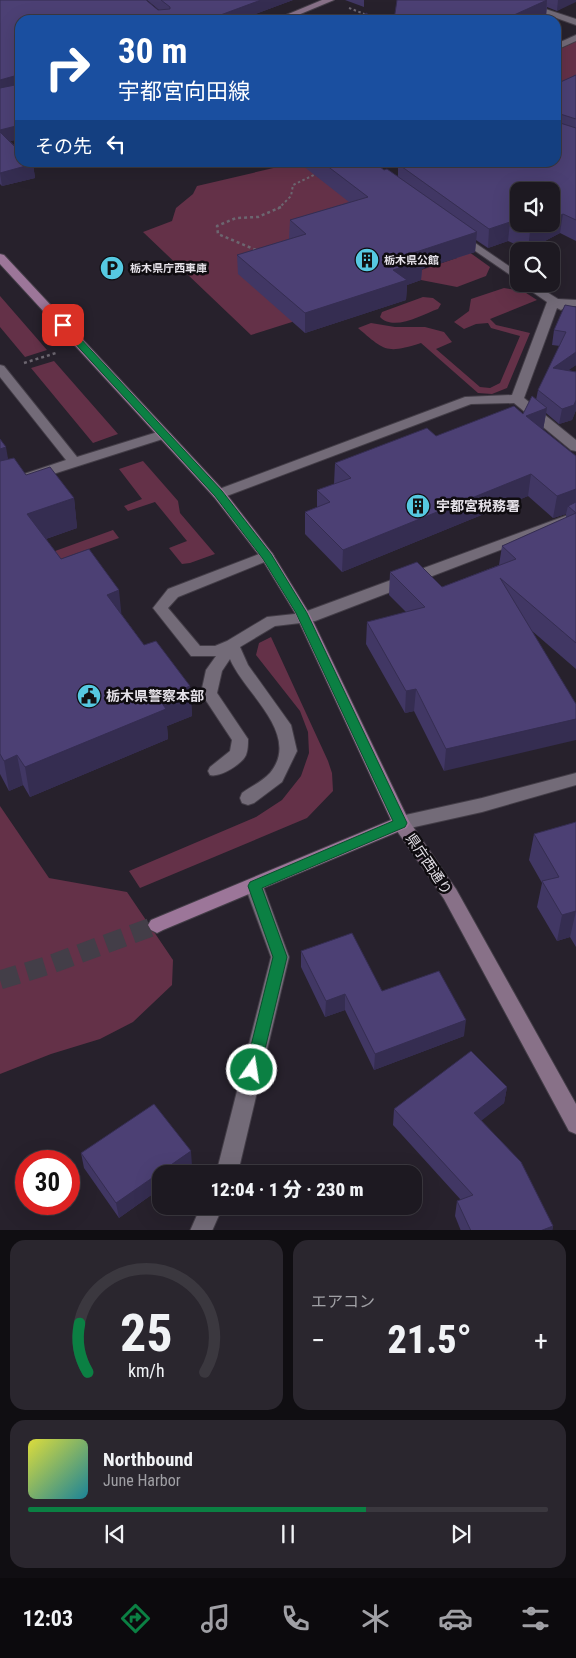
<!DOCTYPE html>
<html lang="ja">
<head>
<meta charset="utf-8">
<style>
	:root { --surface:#1d1921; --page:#2a262e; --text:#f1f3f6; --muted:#a0a0a5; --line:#3b383f; --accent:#0b8043 }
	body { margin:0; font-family:"Roboto Condensed","Noto Sans JP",sans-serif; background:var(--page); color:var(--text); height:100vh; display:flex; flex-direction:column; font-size:19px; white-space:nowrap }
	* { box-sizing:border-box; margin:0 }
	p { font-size:16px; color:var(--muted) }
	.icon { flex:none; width:28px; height:28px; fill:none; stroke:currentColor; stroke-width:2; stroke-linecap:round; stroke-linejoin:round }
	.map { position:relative; height:1230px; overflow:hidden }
	.side { display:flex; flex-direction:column; gap:10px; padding:10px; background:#100e12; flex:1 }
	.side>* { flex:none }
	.hud { position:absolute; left:15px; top:15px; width:546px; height:152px; border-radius:15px; box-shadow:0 5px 20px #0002,0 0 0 1px var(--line); background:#1a4fa0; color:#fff; overflow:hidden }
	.tools { position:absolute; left:510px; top:182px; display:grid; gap:10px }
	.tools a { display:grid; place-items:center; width:50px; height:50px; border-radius:10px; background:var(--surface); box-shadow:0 5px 20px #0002,0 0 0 1px var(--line); font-size:25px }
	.speed { position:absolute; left:15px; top:1150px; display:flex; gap:10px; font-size:25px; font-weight:700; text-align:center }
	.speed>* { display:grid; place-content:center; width:65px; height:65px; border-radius:50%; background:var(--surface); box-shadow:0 5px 20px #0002,0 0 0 1px var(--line); line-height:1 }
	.speed .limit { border:8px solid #d22; background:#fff; color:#111 }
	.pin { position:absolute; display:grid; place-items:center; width:42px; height:42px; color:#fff; margin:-21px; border-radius:10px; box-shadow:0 2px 8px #0006 }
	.me { position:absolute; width:55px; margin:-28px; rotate:13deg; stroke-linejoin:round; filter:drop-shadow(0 0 4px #0008) }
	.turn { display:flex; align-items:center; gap:18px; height:105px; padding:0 20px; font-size:22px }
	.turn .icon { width:65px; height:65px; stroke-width:2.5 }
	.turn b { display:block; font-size:35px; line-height:42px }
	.then { display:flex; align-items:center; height:48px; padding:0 20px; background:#0003; gap:10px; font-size:19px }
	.big { font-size:38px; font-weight:800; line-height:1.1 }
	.side .widget { flex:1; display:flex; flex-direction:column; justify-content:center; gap:8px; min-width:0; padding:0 18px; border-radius:15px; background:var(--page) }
	.side .dial { align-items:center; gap:0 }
	.dial svg { height:130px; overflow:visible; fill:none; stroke:var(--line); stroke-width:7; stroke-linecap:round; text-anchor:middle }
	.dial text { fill:var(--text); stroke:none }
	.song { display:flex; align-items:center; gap:15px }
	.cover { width:60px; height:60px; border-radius:8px; background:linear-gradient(135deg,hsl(60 70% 55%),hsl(190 70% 35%)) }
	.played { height:5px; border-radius:2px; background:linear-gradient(90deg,var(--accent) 65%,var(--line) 65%) }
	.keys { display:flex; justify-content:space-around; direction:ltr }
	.heat { display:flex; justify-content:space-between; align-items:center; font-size:28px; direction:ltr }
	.side .tiles { flex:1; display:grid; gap:10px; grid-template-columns:1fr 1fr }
	.widget:last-child { grid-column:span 2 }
	.trip { position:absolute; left:152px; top:1165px; width:270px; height:50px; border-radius:15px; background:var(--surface); box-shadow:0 5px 20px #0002,0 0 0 1px var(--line); font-weight:800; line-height:50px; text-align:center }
	.dock { display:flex; height:80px; justify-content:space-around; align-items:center; background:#0c0a0d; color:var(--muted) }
	.dock .icon { width:35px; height:35px }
	.dock .on { color:var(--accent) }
	.dock b { font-size:22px; color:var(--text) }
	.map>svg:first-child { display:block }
	.green { fill:#643148 }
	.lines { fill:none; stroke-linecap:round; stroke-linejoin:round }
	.primary-tunnel { stroke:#433e48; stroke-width:19; stroke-dasharray:19 9; stroke-linecap:butt }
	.lane-casing { stroke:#433d47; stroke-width:2 }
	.street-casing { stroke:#433d47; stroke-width:2 }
	.secondary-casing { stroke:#433d47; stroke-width:2 }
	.primary-casing { stroke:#433d47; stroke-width:2 }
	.path-far1 { stroke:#6c6670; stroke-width:2; stroke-dasharray:2.5 2.5; stroke-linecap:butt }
	.path { stroke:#6c6670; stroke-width:2.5; stroke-dasharray:3 3; stroke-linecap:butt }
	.lane { fill:#736b78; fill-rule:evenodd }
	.street { fill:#736b78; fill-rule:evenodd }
	.secondary { fill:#887188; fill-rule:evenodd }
	.primary { fill:#9c7699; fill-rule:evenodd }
	.wall { fill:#413764 }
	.shaded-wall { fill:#352d51 }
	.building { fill:#4c4074; stroke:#352d51 }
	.route { fill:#0b8043; stroke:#07532c }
	.labels { text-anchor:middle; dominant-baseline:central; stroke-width:5; stroke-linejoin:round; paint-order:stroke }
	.far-poi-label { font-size:11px; font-weight:bold; fill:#e4e0e7; stroke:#0f0c10; text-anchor:start }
	.poi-label { font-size:14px; font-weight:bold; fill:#e4e0e7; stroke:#0f0c10; text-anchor:start }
	.street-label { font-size:14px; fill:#e4e0e7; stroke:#0f0c10 }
</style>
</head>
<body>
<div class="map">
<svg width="576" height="1231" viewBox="0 0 576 1231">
	<rect width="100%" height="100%" fill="#27212c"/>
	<path class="green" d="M576,41v62l-20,-3v-49z
		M295,163h50l145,104 -4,9 -29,11 -36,-7 -9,-7 45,-15 -67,-49 -98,113 -41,13 -108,-103 29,-11 4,-13 17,-14 4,-8z
		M504,288l19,3 14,9 -47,19 6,6 34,8 -23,55 -15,6 -14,-1 -57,-50c-35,11 -36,8 -63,-15l13,-5 24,4h30l19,5 8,10 -16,7 44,38 10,1 10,-5 20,-47 -29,-8 -3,-5 -12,1 -12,5 -10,-7 15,-11 2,-12z
		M0,296l47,54 -22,7 -25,-30z
		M423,297l10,1 8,6 -3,5c-15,5 -44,23 -58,8l2,-5z
		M54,361l64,73 -25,9 -62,-75z
		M143,461l35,40 2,12 35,41 -25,9 -8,1 -13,-16 18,-7 -32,-39 -27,9 -4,-5 18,-7 -23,-30z
		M113,530l6,8 -119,43v-10z
		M271,637l57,124 4,12 1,18 -26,27 -167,70 -11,-17 127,-54 26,-17 19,-24 8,-23 -1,-21 -8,-21 -44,-56 3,-12z
		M0,806l49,72 78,14 46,68 -1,25 -39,37 -33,17 -49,15 -51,20z"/>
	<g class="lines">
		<path class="primary-tunnel" d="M0,980l49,-15 108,-40"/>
		<g class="lane-casing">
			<path id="lane" d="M0,365l4,1 73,91 87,-27 7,4 -2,3 -169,54v-9l66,-22 -66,-83z
				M267,551l5,2 2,3 -2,3 -94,38 -10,11 32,38h15l12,-5 40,-24 37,-4 5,1 3,4 -3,4 -34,4 -35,21 8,18 43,60 6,26 -15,31 -28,21 -6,2 -6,-2 -2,-5 2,-5c8,-6 21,-12 28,-20 32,-39 -26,-80 -40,-114l-8,12 -5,22 31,46c0,5 0,11 -2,16 -4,9 -26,23 -36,20l-2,-4 2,-4 20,-16 2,-11 -31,-47 5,-23 10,-14h-25l-38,-48 15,-19z"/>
		</g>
		<g class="street-casing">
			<path id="street" d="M506,0h12l58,19v6z
				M576,35v6l-20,9v-6z
				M459,232l60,41v8l-64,-44 -1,-2z
				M521,284h13l24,15 18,1v6h-9l-6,4 -4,-2 -33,90 52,42v11l-5,-1 -57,-47 -43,1 -247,93h-10l-2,-3 2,-3 251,-94 47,-2 35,-93z
				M576,512v9l-261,100 -11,2 -5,-1 -3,-4 3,-4z
				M576,773v12l-94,27 -81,18 -6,-2 -3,-5 3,-5 6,-2 81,-18z
				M254,879l6,2 3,5 26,71 -49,207 -3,10h-21l55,-217 -26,-71 3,-5z
				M201,1206h22l-11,25h-22z"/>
		</g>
		<g class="secondary-casing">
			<path id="secondary" d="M322,0h12l-48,20h-12z
				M401,816l6,2 49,71 120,215v30l-7,-3 -125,-232 -49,-71 -3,-5 3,-5z"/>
		</g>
		<g class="primary-casing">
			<path id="primary" d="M0,254l4,1 220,236 48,62 37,60 101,210 -3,5 -244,102 -6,3 -6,-3 -3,-5 3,-5 240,-100 -96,-207 -33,-54 -48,-62 -214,-233z"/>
		</g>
		<path class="path-far1" d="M349,8l31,12
			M278,209l13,-13 2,-11 23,-11"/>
		<path class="path" d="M256,250l-38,-16 -1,-8 19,-8 22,-1 23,-10
			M24,363l32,-10"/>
		<use href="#lane" class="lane"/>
		<use href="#street" class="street"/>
		<use href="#secondary" class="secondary"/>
		<use href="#primary" class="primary"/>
	</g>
	<path class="wall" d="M0,0l158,10h1l-12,-10h146l-54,20h-219v119l-10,2 23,23 2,14 -33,8 -2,-2z
		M345,0h19v7z
		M397,0h179l-19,11 -10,-4 -1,9z
		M576,75v166l-16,-8 -32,17 -20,-9 -20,7 -12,-8 -1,12 -53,17 -1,11 -14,5 -1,15 -101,33 -67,-59 -1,-19 52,-16 1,-19 59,-18 -51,-40h76l10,8 14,6v-12l158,-2v-78z
		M576,307v58l-8,5 8,2v38l-4,10 -13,4 -13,-11 -3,17 33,26v213l-45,-39 -87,141 -30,-60 -9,2 -39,-69 1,-22 39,-10 -17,-17 1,-23 52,15 57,-22 3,-19 64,-28v-4l-13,4 -25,-22 -186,76 -37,-38v-22l12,-5v-17l17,-6 1,-21 188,-49 13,-14 2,-10 22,-44 -8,-1 2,-15z
		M0,439l8,20 18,16 48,23 3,30 -31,11 15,20 61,56 22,30 46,41 2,30 -25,10 1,13 -138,58 -7,-12 -14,6 -9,-17z
		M576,822v125l-6,-10 -13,4 -20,-34 5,-24 -13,-23 5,-26z
		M301,951l81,40 82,45 -90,34 -29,-60 -20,7 -24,-50z
		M507,1087l-3,16 -23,17 72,106 -1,5h-91l-6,-15 2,-15 4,-1 -68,-75 1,-16z
		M81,1153l111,13 -73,52 -35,-50z"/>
	<path class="shaded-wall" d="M261,0h32l-54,20h-32z
		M547,0l-1,16 -9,4h-34z
		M558,0h18v2l-19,9z
		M18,75l2,12 -20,5v-12z
		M20,125v14l-19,4 -1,-13z
		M33,164l2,14 -33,8 -2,-13z
		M563,214l-3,19 -32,17 2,-19 15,-7h6v-4z
		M510,222l-2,19 -20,7 1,-19z
		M477,232l-2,20 -53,17 -1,11 -14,5 -1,15 -101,33v-20l88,-43 20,-17z
		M576,352v13l-25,18 2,-15z
		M576,400v10l-4,10 -13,4 3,-15z
		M547,408l-4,22 -17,-14z
		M6,447l5,29 -11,4v-31z
		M531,474l-3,22 -186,76 1,-22z
		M576,489v17h-8l-2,8 -13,4 4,-22z
		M74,498l3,30 -46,16 -4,-30z
		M119,590l3,30 -15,-25z
		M190,686l2,30 -25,10 1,13 -138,58 -5,-30 134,-68z
		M416,689l-2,22 -9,2 1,-22z
		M576,719v21l-132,31 2,-22z
		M17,755l6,30 -14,6 -5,-30z
		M576,911l-6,26 -13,4 5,-26z
		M345,994v16l-20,7 1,-16z
		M466,1020l-2,16 -90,34 1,-16z
		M507,1087l-3,16 -32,25 2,-15z
		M191,1151l1,15 -10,8h-21v14l-42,30 -3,-15z
		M553,1226l-1,5h-12z"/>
	<path class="building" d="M0,0h146l12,10 12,-1v-2l-9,-7h100l-54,20h-187v56l-2,-1 -18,5z
		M397,0h150l-44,20h-109z
		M367,13l1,7h-18z
		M576,75v44l-19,-6v9l19,6v92l-13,-6 -12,6v-29h-32v33h26l-15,7 -20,-9 -21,7 -91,-65 4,-2h154v-78z
		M20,82v43l-20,5v-42l20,-4z
		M0,132l20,20v10h11l2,2 -33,9z
		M322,162h52l10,8 3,-1 90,63 -64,21 10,7 -30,10 14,10 -102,33 -68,-58 69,-21 -16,-14 78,-23z
		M565,305l11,2v45l-23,16 23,4v28l-2,5 -12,4 -24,-19 28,-58 -12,-2z
		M532,396l15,12 -21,8 50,40v33l-19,7 -26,-22 -188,76 -38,-38 25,-10 -13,-12 34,-12 -16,-15 92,-35 9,8 78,-30 9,8z
		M0,439l6,8 -6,2z
		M14,458l12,17 24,-8 24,31 -47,16 34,45 28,-10 30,41 -12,5 37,50 12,-4 34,45 -31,13 7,10 -141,58 -8,-12 -13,6 -4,-7v-293z
		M576,502v11l-8,-7z
		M576,513v130l-76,-65 76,126v15l-130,30 -30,-60 -10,2 -39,-69 58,-15 -35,-35 27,-10 25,25 74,-28 -14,-13z
		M576,822v90v-1l-14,4 -20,-34 17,-4 -25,-43z
		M352,933l30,58 57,-20 27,49 -91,34 -30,-60 -19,7 -25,-50z
		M471,1051l36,36 -33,26 47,49 32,64 -13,5h-69l-14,-30 16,-6 -79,-86z
		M154,1104l37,47 -75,52 -35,-50z"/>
	<path class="route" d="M63,322l3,1 156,168 49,63 36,59 100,210 -2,4 -143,61 25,69 -27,113 -2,5 -6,2 -5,-2 -2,-5 28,-113 -25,-71 2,-4 143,-61 -97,-208 -33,-54 -48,-63 -155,-169 -1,-2z"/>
	<defs>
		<g id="building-disc" transform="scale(1.25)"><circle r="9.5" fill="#56c9e1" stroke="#0f0c10"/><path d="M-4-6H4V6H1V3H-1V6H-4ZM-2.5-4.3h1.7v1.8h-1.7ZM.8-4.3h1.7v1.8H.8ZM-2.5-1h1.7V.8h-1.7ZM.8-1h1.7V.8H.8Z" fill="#111"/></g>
		<g id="parking-disc" transform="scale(1.25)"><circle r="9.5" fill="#56c9e1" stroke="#0f0c10"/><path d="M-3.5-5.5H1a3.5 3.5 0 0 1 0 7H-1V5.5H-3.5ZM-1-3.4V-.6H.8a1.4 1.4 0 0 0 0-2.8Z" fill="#111"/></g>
		<g id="civic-disc" transform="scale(1.25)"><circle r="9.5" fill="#56c9e1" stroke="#0f0c10"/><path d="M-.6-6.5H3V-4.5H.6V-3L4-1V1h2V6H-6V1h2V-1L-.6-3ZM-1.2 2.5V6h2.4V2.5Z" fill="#111"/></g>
	</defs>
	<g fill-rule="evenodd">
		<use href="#building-disc" x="367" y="260"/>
		<use href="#parking-disc" x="112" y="268"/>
		<use href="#building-disc" x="418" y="506"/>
		<use href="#civic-disc" x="89" y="696"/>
	</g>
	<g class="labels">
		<g class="far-poi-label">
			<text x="384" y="260">栃木県公館</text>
			<text x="130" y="268">栃木県庁西車庫</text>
		</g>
		<g class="poi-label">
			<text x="436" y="506">宇都宮税務署</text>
			<text x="106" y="696">栃木県警察本部</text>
		</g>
		<g class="street-label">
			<text transform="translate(429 864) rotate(56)">県庁西通り</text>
		</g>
	</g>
</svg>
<div class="tools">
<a><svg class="icon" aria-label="sound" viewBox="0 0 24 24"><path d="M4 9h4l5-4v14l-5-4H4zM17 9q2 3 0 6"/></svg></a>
<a><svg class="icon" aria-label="search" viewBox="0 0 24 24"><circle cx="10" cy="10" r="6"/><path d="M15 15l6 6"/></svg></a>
</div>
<div class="speed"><div class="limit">30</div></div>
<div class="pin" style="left:63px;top:325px;background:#d93025"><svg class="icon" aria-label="arrive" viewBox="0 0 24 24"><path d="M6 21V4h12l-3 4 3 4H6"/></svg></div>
<svg class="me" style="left:252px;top:1070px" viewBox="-20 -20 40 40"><circle r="17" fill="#0b8043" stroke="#fff" stroke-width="3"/><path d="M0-11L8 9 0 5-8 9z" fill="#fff"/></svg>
<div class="trip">12:04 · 1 分 · 230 m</div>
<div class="hud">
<div class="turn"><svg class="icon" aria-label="right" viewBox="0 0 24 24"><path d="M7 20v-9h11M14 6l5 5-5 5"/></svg><div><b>30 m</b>宇都宮向田線</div></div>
<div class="then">その先<svg class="icon" aria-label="left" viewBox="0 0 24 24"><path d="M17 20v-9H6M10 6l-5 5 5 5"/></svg></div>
</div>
</div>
<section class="side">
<div class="tiles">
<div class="widget dial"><svg viewBox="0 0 100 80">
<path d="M14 69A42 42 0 1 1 86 69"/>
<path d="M14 69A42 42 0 0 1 9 39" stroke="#0b8043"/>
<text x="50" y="56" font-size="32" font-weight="700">25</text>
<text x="50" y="72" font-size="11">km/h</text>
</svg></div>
<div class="widget"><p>エアコン</p>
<div class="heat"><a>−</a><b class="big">21.5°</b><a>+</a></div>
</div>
<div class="widget">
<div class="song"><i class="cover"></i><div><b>Northbound</b><p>June Harbor</p></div></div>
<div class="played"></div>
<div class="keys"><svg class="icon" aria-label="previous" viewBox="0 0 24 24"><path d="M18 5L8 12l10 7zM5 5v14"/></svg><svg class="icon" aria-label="pause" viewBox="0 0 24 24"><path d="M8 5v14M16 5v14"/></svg><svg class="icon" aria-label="next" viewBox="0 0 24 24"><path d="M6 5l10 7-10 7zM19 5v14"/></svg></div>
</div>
</div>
</section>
<nav class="dock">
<b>12:03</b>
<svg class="icon on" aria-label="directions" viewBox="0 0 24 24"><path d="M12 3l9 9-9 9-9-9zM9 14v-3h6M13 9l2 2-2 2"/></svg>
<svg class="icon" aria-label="music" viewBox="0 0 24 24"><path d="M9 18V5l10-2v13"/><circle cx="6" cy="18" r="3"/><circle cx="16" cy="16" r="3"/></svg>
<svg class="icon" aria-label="phone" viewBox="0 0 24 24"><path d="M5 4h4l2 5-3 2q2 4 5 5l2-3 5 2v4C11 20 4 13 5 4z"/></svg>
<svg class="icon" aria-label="climate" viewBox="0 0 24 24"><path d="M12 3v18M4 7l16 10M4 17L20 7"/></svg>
<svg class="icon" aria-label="car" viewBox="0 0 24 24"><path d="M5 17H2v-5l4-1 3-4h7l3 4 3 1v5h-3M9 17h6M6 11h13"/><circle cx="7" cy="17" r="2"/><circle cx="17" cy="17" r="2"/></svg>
<svg class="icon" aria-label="filters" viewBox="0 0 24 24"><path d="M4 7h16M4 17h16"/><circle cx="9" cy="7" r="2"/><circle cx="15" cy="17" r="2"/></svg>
</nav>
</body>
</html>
